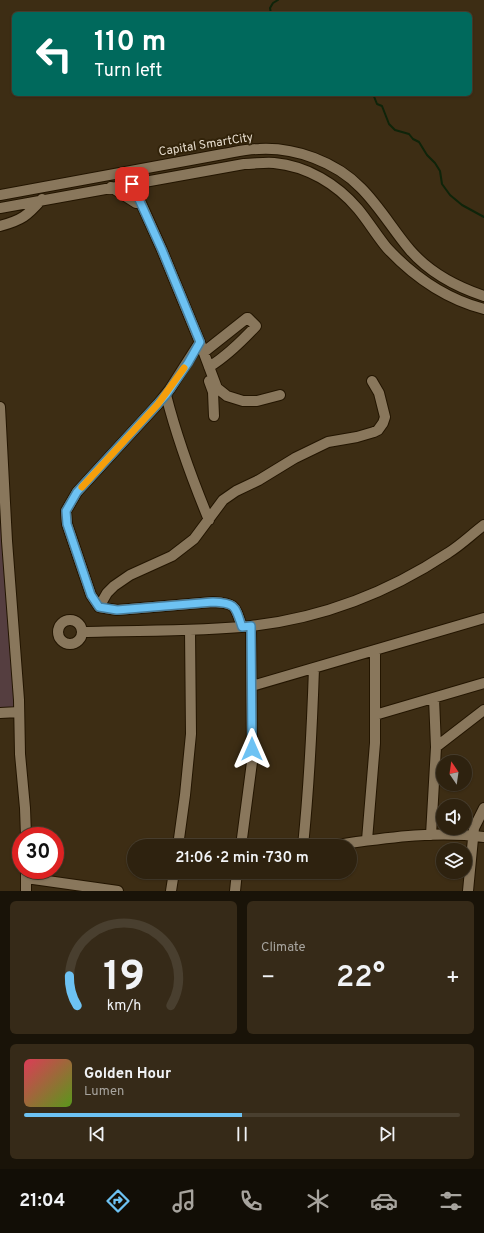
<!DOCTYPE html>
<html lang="en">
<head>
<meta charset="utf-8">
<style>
	:root { --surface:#2e220f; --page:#362a18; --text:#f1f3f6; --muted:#a7a49e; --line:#493f2f; --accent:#6dc2f3 }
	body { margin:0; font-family:Overpass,sans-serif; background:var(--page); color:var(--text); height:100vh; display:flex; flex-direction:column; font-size:15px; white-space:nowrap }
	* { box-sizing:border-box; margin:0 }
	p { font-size:13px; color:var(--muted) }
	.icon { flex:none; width:22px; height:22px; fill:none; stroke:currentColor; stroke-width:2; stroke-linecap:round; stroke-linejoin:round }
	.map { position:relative; height:891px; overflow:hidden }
	.sheet { display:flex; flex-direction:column; gap:10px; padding:10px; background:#191308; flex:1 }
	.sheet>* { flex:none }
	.top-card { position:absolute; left:12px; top:12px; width:460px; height:84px; border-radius:6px; box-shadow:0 1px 3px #0004,0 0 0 1px var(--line); background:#00695c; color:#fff; overflow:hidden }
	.needle { width:26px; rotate:347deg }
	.tools { position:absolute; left:436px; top:755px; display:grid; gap:8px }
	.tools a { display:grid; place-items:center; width:36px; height:36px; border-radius:50%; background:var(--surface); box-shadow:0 1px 3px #0004,0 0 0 1px var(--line); font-size:20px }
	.speed { position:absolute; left:12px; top:827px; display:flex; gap:8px; font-size:20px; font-weight:700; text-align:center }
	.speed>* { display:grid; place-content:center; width:52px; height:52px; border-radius:50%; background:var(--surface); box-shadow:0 1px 3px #0004,0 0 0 1px var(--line); line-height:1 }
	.speed .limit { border:6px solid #d22; background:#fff; color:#111 }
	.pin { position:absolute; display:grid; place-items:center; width:34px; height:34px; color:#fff; margin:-17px; border-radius:8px; box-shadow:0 2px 6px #0006 }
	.me { position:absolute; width:44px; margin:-22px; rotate:0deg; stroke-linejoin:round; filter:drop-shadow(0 0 3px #0008) }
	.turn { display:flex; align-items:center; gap:14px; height:84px; padding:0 16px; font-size:18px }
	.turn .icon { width:52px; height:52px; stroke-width:2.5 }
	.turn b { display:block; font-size:28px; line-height:34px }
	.big { font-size:30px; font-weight:600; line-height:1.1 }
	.sheet .tile { flex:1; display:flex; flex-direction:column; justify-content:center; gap:6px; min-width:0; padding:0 14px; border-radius:6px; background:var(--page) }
	.sheet .dial { align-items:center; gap:0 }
	.dial svg { height:104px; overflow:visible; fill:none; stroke:var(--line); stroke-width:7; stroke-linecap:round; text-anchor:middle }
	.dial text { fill:var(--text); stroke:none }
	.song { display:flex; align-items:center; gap:12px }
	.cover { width:48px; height:48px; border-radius:6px; background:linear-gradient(135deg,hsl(350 70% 55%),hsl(90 70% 35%)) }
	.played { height:4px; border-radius:2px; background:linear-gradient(90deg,var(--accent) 50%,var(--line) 50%) }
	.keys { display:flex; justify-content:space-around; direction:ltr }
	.heat { display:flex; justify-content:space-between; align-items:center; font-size:22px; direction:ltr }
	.sheet .tiles { flex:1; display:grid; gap:10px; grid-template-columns:1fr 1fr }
	.tile:last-child { grid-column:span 2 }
	.trip { position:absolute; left:127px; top:839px; width:230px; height:40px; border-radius:20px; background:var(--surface); box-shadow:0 1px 3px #0004,0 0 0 1px var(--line); font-weight:600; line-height:40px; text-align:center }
	.tabs { display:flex; height:64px; justify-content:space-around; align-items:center; background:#120e06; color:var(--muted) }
	.tabs .icon { width:28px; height:28px }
	.tabs .active { color:var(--accent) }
	.tabs b { font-size:18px; color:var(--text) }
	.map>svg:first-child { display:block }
	.green { fill:#553e40 }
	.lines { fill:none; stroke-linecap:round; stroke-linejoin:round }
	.stream { stroke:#0f240a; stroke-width:2 }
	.minor-casing { stroke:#231500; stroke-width:12 }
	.minor { stroke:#89775c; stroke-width:10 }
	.route-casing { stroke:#477e9e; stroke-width:10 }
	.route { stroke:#6dc2f3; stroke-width:7 }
	.slow { stroke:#f59e0b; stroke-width:7 }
	.labels { text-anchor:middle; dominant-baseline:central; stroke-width:4; stroke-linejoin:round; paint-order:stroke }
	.street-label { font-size:12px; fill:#e7ddce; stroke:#32230a }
</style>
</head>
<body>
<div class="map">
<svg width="484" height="891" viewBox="0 0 484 891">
	<rect width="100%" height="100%" fill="#3d2d14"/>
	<path class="green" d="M0,513l15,194 -15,1z"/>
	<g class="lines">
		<path class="stream" d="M271,14l-1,-6 3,-5 5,-3
			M373,94l4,10 5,2 7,18 6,6 14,4 4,5 6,3 8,13 8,8 5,8 2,13 8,11 12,10 22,12"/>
		<g class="minor-casing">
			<path id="minor" d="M132,183l30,67 37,90 18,48 10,8 16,5h14l23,-6
				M111,187l25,16
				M0,195l223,-41c12,-2 24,-5 36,-5 36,-2 77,13 102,39 19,19 32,42 49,62 19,22 47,37 74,46
				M0,208l244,-44c10,0 21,-2 30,-1 33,3 63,21 84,46 10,12 19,27 29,39 27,29 59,51 97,61
				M0,226c22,-6 27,-10 42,-27
				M200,342l-30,47 -12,15 -81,88 -11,19 1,13 24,71 8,12 18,3 96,-8c23,1 22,4 29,25
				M204,352l43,-34h1l8,8c-14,15 -29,30 -47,41
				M209,381l4,11 1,24
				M166,395c11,43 26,84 43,125
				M0,407l7,134 12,159 1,54 5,54 1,28
				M99,607l8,-14 7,-7 16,-11 42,-19 22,-17 29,-39 13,-9 23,-11 36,-22 33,-16 29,-5 17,-5 4,-2 5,-7 2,-6 -6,-24 -7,-12
				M58 632a12 12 0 1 1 24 0a12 12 0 1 1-24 0Z
				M82,632c56,-2 113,0 169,-6 71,-8 138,-34 197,-73 13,-8 24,-19 36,-28
				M252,686l232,-68
				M0,713l19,-1
				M375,715l109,-32
				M436,747l48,-37
				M431,835l5,-88 -2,-49
				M367,840l8,-97v-93
				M178,846l7,-51 6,-61 -1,-104
				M241,846l11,-84 -1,-136
				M303,846c6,-59 9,-118 11,-178
				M328,846c52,-7 104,-16 156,-9
				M26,878l92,13
				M26,891v-21
				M171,891l3,-19
				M235,891l2,-19
				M468,891l6,-63 10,-20"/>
		</g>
		<use href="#minor" class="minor"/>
	</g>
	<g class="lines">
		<g class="route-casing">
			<path id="route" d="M132,184l30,66 38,92 -12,21 -22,32 -89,97 -11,19 1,13 24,71 8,12 18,3 96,-8c23,1 22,4 29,25l9,-1 1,123"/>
		</g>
		<use href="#route" class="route"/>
		<path class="slow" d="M82,487l76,-83 26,-36"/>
	</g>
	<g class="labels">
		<g class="street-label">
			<text transform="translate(206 145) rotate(-9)">Capital SmartCity</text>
		</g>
	</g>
</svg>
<div class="tools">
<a><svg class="needle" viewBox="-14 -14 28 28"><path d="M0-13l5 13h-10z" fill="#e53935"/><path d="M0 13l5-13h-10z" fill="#a7a49e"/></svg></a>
<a><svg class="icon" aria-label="sound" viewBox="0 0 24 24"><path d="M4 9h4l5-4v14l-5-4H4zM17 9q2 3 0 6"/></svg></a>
<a><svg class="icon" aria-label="layers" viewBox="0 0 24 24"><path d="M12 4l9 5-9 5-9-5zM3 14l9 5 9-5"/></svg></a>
</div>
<div class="speed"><div class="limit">30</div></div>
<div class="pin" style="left:132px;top:184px;background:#d93025"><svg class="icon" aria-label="arrive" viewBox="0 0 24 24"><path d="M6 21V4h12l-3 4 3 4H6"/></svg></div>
<svg class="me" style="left:252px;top:749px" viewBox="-20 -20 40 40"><path d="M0-17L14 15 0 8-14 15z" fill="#6dc2f3" stroke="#fff" stroke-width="4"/></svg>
<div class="trip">21:06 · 2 min · 730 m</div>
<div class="top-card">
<div class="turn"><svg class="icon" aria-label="left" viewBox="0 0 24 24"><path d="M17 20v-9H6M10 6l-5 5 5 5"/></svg><div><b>110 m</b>Turn left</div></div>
</div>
</div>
<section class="sheet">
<div class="tiles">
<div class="tile dial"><svg viewBox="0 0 100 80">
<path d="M14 69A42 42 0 1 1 86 69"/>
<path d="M14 69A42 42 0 0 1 8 46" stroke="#6dc2f3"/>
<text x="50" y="56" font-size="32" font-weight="700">19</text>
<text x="50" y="72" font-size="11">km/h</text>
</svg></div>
<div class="tile"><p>Climate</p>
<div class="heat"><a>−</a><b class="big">22°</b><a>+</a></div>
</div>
<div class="tile">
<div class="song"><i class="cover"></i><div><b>Golden Hour</b><p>Lumen</p></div></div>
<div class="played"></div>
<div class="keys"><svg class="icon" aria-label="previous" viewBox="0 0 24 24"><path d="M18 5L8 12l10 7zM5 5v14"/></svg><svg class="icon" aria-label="pause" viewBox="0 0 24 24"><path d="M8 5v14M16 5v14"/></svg><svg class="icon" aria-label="next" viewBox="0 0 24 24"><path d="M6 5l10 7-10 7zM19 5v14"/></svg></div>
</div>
</div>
</section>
<nav class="tabs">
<b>21:04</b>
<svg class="icon active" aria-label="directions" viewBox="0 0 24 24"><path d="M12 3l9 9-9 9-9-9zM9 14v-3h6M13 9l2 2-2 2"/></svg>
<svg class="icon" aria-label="music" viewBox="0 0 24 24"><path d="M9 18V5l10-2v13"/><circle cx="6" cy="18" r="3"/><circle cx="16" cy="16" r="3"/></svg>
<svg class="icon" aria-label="phone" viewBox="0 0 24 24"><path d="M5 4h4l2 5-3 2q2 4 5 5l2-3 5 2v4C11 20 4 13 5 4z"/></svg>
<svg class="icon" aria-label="climate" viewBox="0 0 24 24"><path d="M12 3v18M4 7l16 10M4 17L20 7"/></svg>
<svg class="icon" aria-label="car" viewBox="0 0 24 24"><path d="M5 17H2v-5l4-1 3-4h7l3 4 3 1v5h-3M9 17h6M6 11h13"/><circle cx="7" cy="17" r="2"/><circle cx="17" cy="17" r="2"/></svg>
<svg class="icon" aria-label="filters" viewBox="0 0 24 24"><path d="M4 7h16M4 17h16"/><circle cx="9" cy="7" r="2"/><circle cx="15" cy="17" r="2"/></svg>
</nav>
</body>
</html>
